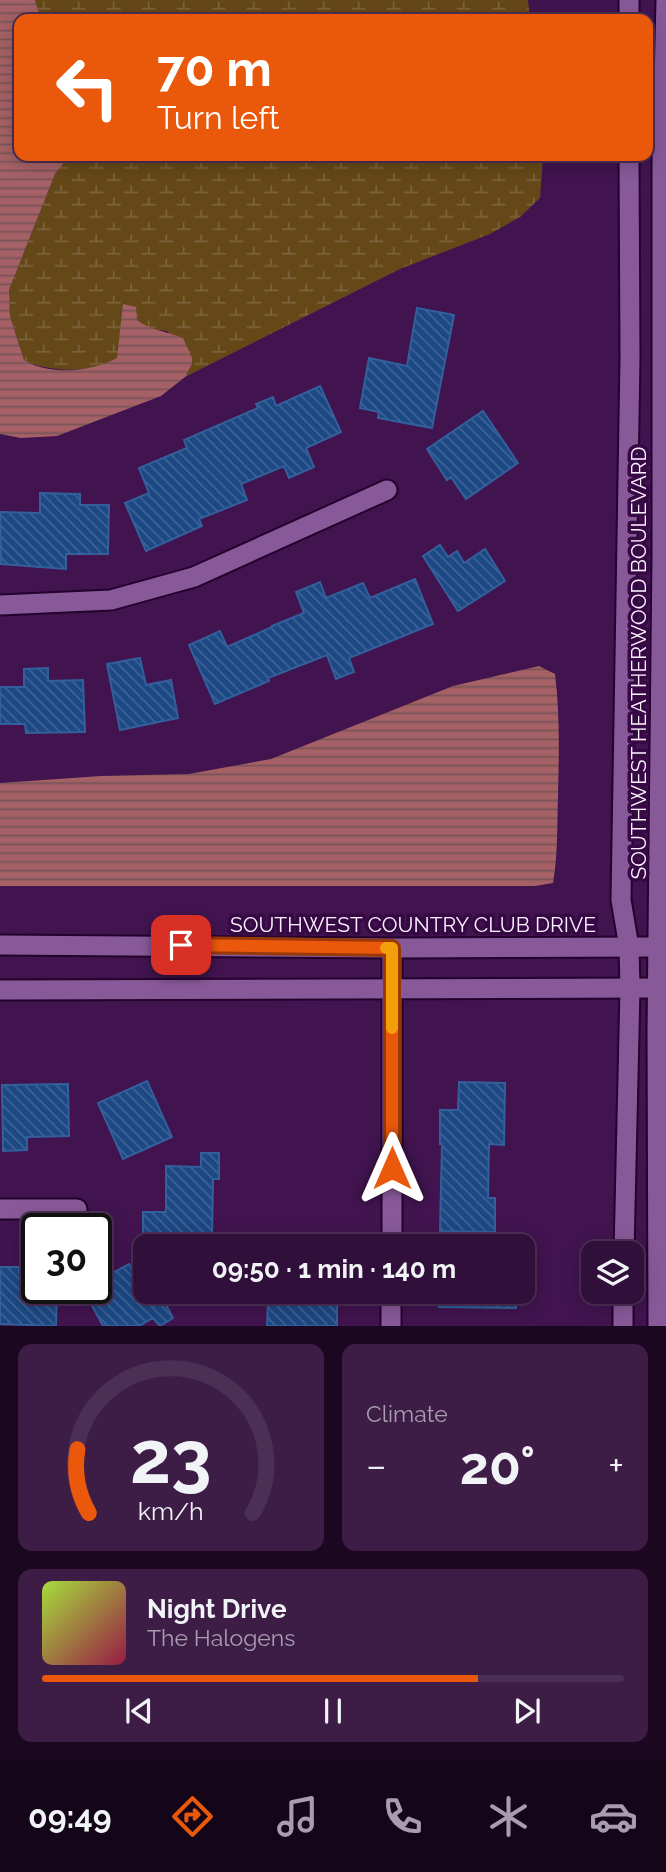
<!DOCTYPE html>
<html lang="en">
<head>
<meta charset="utf-8">
<style>
	:root { --surface:#310f3b; --page:#3d1d46; --text:#f1f3f6; --muted:#a89caf; --line:#4c2f55; --accent:#ea580c }
	body { margin:0; font-family:Raleway,sans-serif; background:var(--page); color:var(--text); height:100vh; display:flex; flex-direction:column; font-size:26px; white-space:nowrap }
	* { box-sizing:border-box; margin:0 }
	p { font-size:23px; color:var(--muted) }
	.icon { flex:none; width:38px; height:38px; fill:none; stroke:currentColor; stroke-width:2; stroke-linecap:round; stroke-linejoin:round }
	.map { position:relative; height:1326px; overflow:hidden }
	.panel { display:flex; flex-direction:column; gap:18px; padding:18px; background:#1b0820; flex:1 }
	.panel>* { flex:none }
	.top-card { position:absolute; left:14px; top:14px; width:639px; height:147px; border-radius:14px; box-shadow:0 4px 18px #0003,0 0 0 2px var(--line); background:#ea580c; color:#fff; overflow:hidden }
	.buttons { position:absolute; left:581px; top:1241px; display:grid; gap:14px }
	.buttons a { display:grid; place-items:center; width:63px; height:63px; border-radius:14px; background:var(--surface); box-shadow:0 4px 18px #0003,0 0 0 2px var(--line); font-size:35px }
	.speed { position:absolute; left:21px; top:1213px; display:flex; gap:14px; font-size:35px; font-weight:700; text-align:center }
	.speed>* { display:grid; place-content:center; width:91px; height:91px; border-radius:50%; background:var(--surface); box-shadow:0 4px 18px #0003,0 0 0 2px var(--line); line-height:1 }
	.speed .limit { border:4px solid #111; border-radius:10px; background:#fff; color:#111 }
	.pin { position:absolute; display:grid; place-items:center; width:60px; height:60px; color:#fff; margin:-30px; border-radius:14px; box-shadow:0 4px 10px #0006 }
	.me { position:absolute; width:77px; margin:-38px; rotate:0deg; stroke-linejoin:round; filter:drop-shadow(0 0 5px #0008) }
	.turn { display:flex; align-items:center; gap:24px; height:147px; padding:0 28px; font-size:32px }
	.turn .icon { width:91px; height:91px; stroke-width:2.5 }
	.turn b { display:block; font-size:49px; line-height:60px }
	.big { font-size:52px; font-weight:700; line-height:1.1 }
	.panel .card { flex:1; display:flex; flex-direction:column; justify-content:center; gap:10px; min-width:0; padding:0 24px; border-radius:14px; background:var(--page) }
	.panel .dial { align-items:center; gap:0 }
	.dial svg { height:182px; overflow:visible; fill:none; stroke:var(--line); stroke-width:7; stroke-linecap:round; text-anchor:middle }
	.dial text { fill:var(--text); stroke:none }
	.song { display:flex; align-items:center; gap:21px }
	.cover { width:84px; height:84px; border-radius:10px; background:linear-gradient(135deg,hsl(80 70% 55%),hsl(340 70% 35%)) }
	.played { height:7px; border-radius:4px; background:linear-gradient(90deg,var(--accent) 75%,var(--line) 75%) }
	.keys { display:flex; justify-content:space-around; direction:ltr }
	.heat { display:flex; justify-content:space-between; align-items:center; font-size:38px; direction:ltr }
	.panel .tiles { flex:1; display:grid; gap:18px; grid-template-columns:1fr 1fr }
	.card:last-child { grid-column:span 2 }
	.trip { position:absolute; left:133px; top:1234px; width:402px; height:70px; border-radius:14px; background:var(--surface); box-shadow:0 4px 18px #0003,0 0 0 2px var(--line); font-weight:700; line-height:70px; text-align:center }
	.dock { display:flex; height:112px; justify-content:space-around; align-items:center; background:#140618; color:var(--muted) }
	.dock .icon { width:49px; height:49px }
	.dock .selected { color:var(--accent) }
	.dock b { font-size:32px; color:var(--text) }
	.map>svg:first-child { display:block }
	.wetland { fill:url(#wetland-marsh) }
	.water { fill:url(#water-rules) }
	.building { fill:url(#building-back-hatch); stroke:#33609c; stroke-width:2 }
	.lines { fill:none; stroke-linecap:round; stroke-linejoin:round }
	.minor-casing { stroke:#23022e; stroke-width:23 }
	.tertiary-casing { stroke:#23022e; stroke-width:23 }
	.minor { stroke:#885999; stroke-width:19 }
	.tertiary { stroke:#885999; stroke-width:19 }
	.route-casing { stroke:#983908; stroke-width:18 }
	.route { stroke:#ea580c; stroke-width:12 }
	.slow { stroke:#f59e0b; stroke-width:12 }
	.labels { text-anchor:middle; dominant-baseline:central; stroke-width:7; stroke-linejoin:round; paint-order:stroke }
	.street-label { font-size:21px; fill:#fbf1ff; stroke:#360844 }
</style>
</head>
<body>
<div class="map">
<svg width="666" height="1326" viewBox="0 0 666 1326">
	<defs>
		<pattern id="wetland-marsh" width="20" height="14" patternUnits="userSpaceOnUse" patternTransform="scale(1.75)"><rect width="20" height="14" fill="#654818"/><path d="M1 5h8M5 5V1M11 12h8M15 12V8" fill="none" stroke="#7c633b"/></pattern>
		<pattern id="water-rules" width="6" height="5" patternUnits="userSpaceOnUse" patternTransform="scale(1.75)"><rect width="6" height="5" fill="#a56165"/><path d="M0 2.5h6" fill="none" stroke="#785458"/></pattern>
		<pattern id="building-back-hatch" width="6" height="6" patternUnits="userSpaceOnUse" patternTransform="scale(1.75)"><rect width="6" height="6" fill="#1c4883"/><path d="M-1 5l2 2M0 0l6 6M5-1l2 2" fill="none" stroke="#3e6396"/></pattern>
	</defs>
	<rect width="100%" height="100%" fill="#41144f"/>
	<path class="wetland" d="M35,0h493l2,19h-489z
		M69,156h474l-3,42 -20,19 -30,17 -90,35 -215,108 7,-13v-5l-25,-28 -19,-2 -11,-9c-6,11 -12,31 -21,39 -21,15 -71,13 -92,1l-14,-44 -1,-26 46,-116z"/>
	<path class="water" d="M0,0h35l6,19h-22v137h50l-14,18 -46,116 1,26 14,44c27,16 67,12 93,-2l6,-54 13,3 1,13c14,11 30,11 46,18l9,20v6l-7,13 -24,19 -104,40 -36,2 -21,-4z
		M539,666l16,8c5,40 4,81 3,121 -1,30 0,59 -5,88l-18,3h-535v-103l101,-7 88,-2 82,-15 182,-73z"/>
	<path class="building" d="M417,308l37,7 -22,113 -54,-10 1,-6 -19,-4 9,-50 38,8z
		M320,386l21,46 -35,16 8,19 -25,11 -5,-12 -43,18 6,16 -48,19 3,7 -56,25 -21,-48 24,-10 -10,-25 48,-20 -3,-8 74,-32 -2,-4 17,-7 3,9z
		M483,411l35,52 -52,36 -15,-22 -4,3 -20,-31z
		M40,493l40,1v11h29l-1,49h-42v15l-65,-5 -1,-52 40,1z
		M440,545l8,12 9,-6 7,12 21,-14 20,32 -47,30 -35,-55z
		M415,579l18,45 -84,34 5,14 -18,7 -9,-24 -59,23 1,3 -54,23 -26,-59 31,-14 7,16 45,-20v-1l32,-13 -8,-21 24,-10 6,16 37,-15 7,15z
		M140,658l6,27 25,-5 7,38 -58,12 -13,-66z
		M48,668v13l35,-1 2,52 -59,1 -1,-9h-25v-37h24v-18z
		M147,1081l25,56 -49,22 -25,-56z
		M459,1082l46,1 -1,62 -15,-1 -1,54h7v34l-55,-1 2,-87h-2v-34h18z
		M68,1084l1,52 -42,1v13l-24,1 -1,-66z
		M201,1153h18v26h-6l-1,58h-69v-25h23v-46l35,1z
		M129,1264l24,43 11,-6 9,17 -13,8 -7,-8 -14,8h-36l-20,-37 13,-1v-6z
		M0,1267h19v7h18v14h20l-1,38 -56,-2z
		M439,1292h77v16l-77,-1z
		M268,1301l69,1v24h-70z"/>
	<g class="lines">
		<g class="minor-casing">
			<path id="minor" d="M0,605l111,-5 83,-23 193,-87
				M0,945l392,3 266,-1
				M0,990l658,-2
				M0,1209h77
				M392,1246v-298
				M391,1326v-34"/>
		</g>
		<g class="tertiary-casing">
			<path id="tertiary" d="M629,0v19
				M624,1253l6,-265 -1,-41 -8,-47 9,-542 -1,-202
				M623,1326v-34
				M658,1326l-1,-294 5,-478v-391l4,-163"/>
		</g>
		<use href="#minor" class="minor"/>
		<use href="#tertiary" class="tertiary"/>
	</g>
	<g class="lines">
		<g class="route-casing">
			<path id="route" d="M181,945l211,3v220"/>
		</g>
		<use href="#route" class="route"/>
		<path class="slow" d="M386,948h6v80"/>
	</g>
	<g class="labels">
		<g class="street-label">
			<text transform="translate(638 663) rotate(-90)">SOUTHWEST HEATHERWOOD BOULEVARD</text>
			<text x="413" y="924">SOUTHWEST COUNTRY CLUB DRIVE</text>
		</g>
	</g>
</svg>
<div class="buttons">
<a><svg class="icon" aria-label="layers" viewBox="0 0 24 24"><path d="M12 4l9 5-9 5-9-5zM3 14l9 5 9-5"/></svg></a>
</div>
<div class="speed"><div class="limit">30</div></div>
<div class="pin" style="left:181px;top:945px;background:#d93025"><svg class="icon" aria-label="arrive" viewBox="0 0 24 24"><path d="M6 21V4h12l-3 4 3 4H6"/></svg></div>
<svg class="me" style="left:392px;top:1168px" viewBox="-20 -20 40 40"><path d="M0-17L14 15 0 8-14 15z" fill="#ea580c" stroke="#fff" stroke-width="4"/></svg>
<div class="trip">09:50 · 1 min · 140 m</div>
<div class="top-card">
<div class="turn"><svg class="icon" aria-label="left" viewBox="0 0 24 24"><path d="M17 20v-9H6M10 6l-5 5 5 5"/></svg><div><b>70 m</b>Turn left</div></div>
</div>
</div>
<section class="panel">
<div class="tiles">
<div class="card dial"><svg viewBox="0 0 100 80">
<path d="M14 69A42 42 0 1 1 86 69"/>
<path d="M14 69A42 42 0 0 1 9 41" stroke="#ea580c"/>
<text x="50" y="56" font-size="32" font-weight="700">23</text>
<text x="50" y="72" font-size="11">km/h</text>
</svg></div>
<div class="card"><p>Climate</p>
<div class="heat"><a>−</a><b class="big">20°</b><a>+</a></div>
</div>
<div class="card">
<div class="song"><i class="cover"></i><div><b>Night Drive</b><p>The Halogens</p></div></div>
<div class="played"></div>
<div class="keys"><svg class="icon" aria-label="previous" viewBox="0 0 24 24"><path d="M18 5L8 12l10 7zM5 5v14"/></svg><svg class="icon" aria-label="pause" viewBox="0 0 24 24"><path d="M8 5v14M16 5v14"/></svg><svg class="icon" aria-label="next" viewBox="0 0 24 24"><path d="M6 5l10 7-10 7zM19 5v14"/></svg></div>
</div>
</div>
</section>
<nav class="dock">
<b>09:49</b>
<svg class="icon selected" aria-label="directions" viewBox="0 0 24 24"><path d="M12 3l9 9-9 9-9-9zM9 14v-3h6M13 9l2 2-2 2"/></svg>
<svg class="icon" aria-label="music" viewBox="0 0 24 24"><path d="M9 18V5l10-2v13"/><circle cx="6" cy="18" r="3"/><circle cx="16" cy="16" r="3"/></svg>
<svg class="icon" aria-label="phone" viewBox="0 0 24 24"><path d="M5 4h4l2 5-3 2q2 4 5 5l2-3 5 2v4C11 20 4 13 5 4z"/></svg>
<svg class="icon" aria-label="climate" viewBox="0 0 24 24"><path d="M12 3v18M4 7l16 10M4 17L20 7"/></svg>
<svg class="icon" aria-label="car" viewBox="0 0 24 24"><path d="M5 17H2v-5l4-1 3-4h7l3 4 3 1v5h-3M9 17h6M6 11h13"/><circle cx="7" cy="17" r="2"/><circle cx="17" cy="17" r="2"/></svg>
</nav>
</body>
</html>
